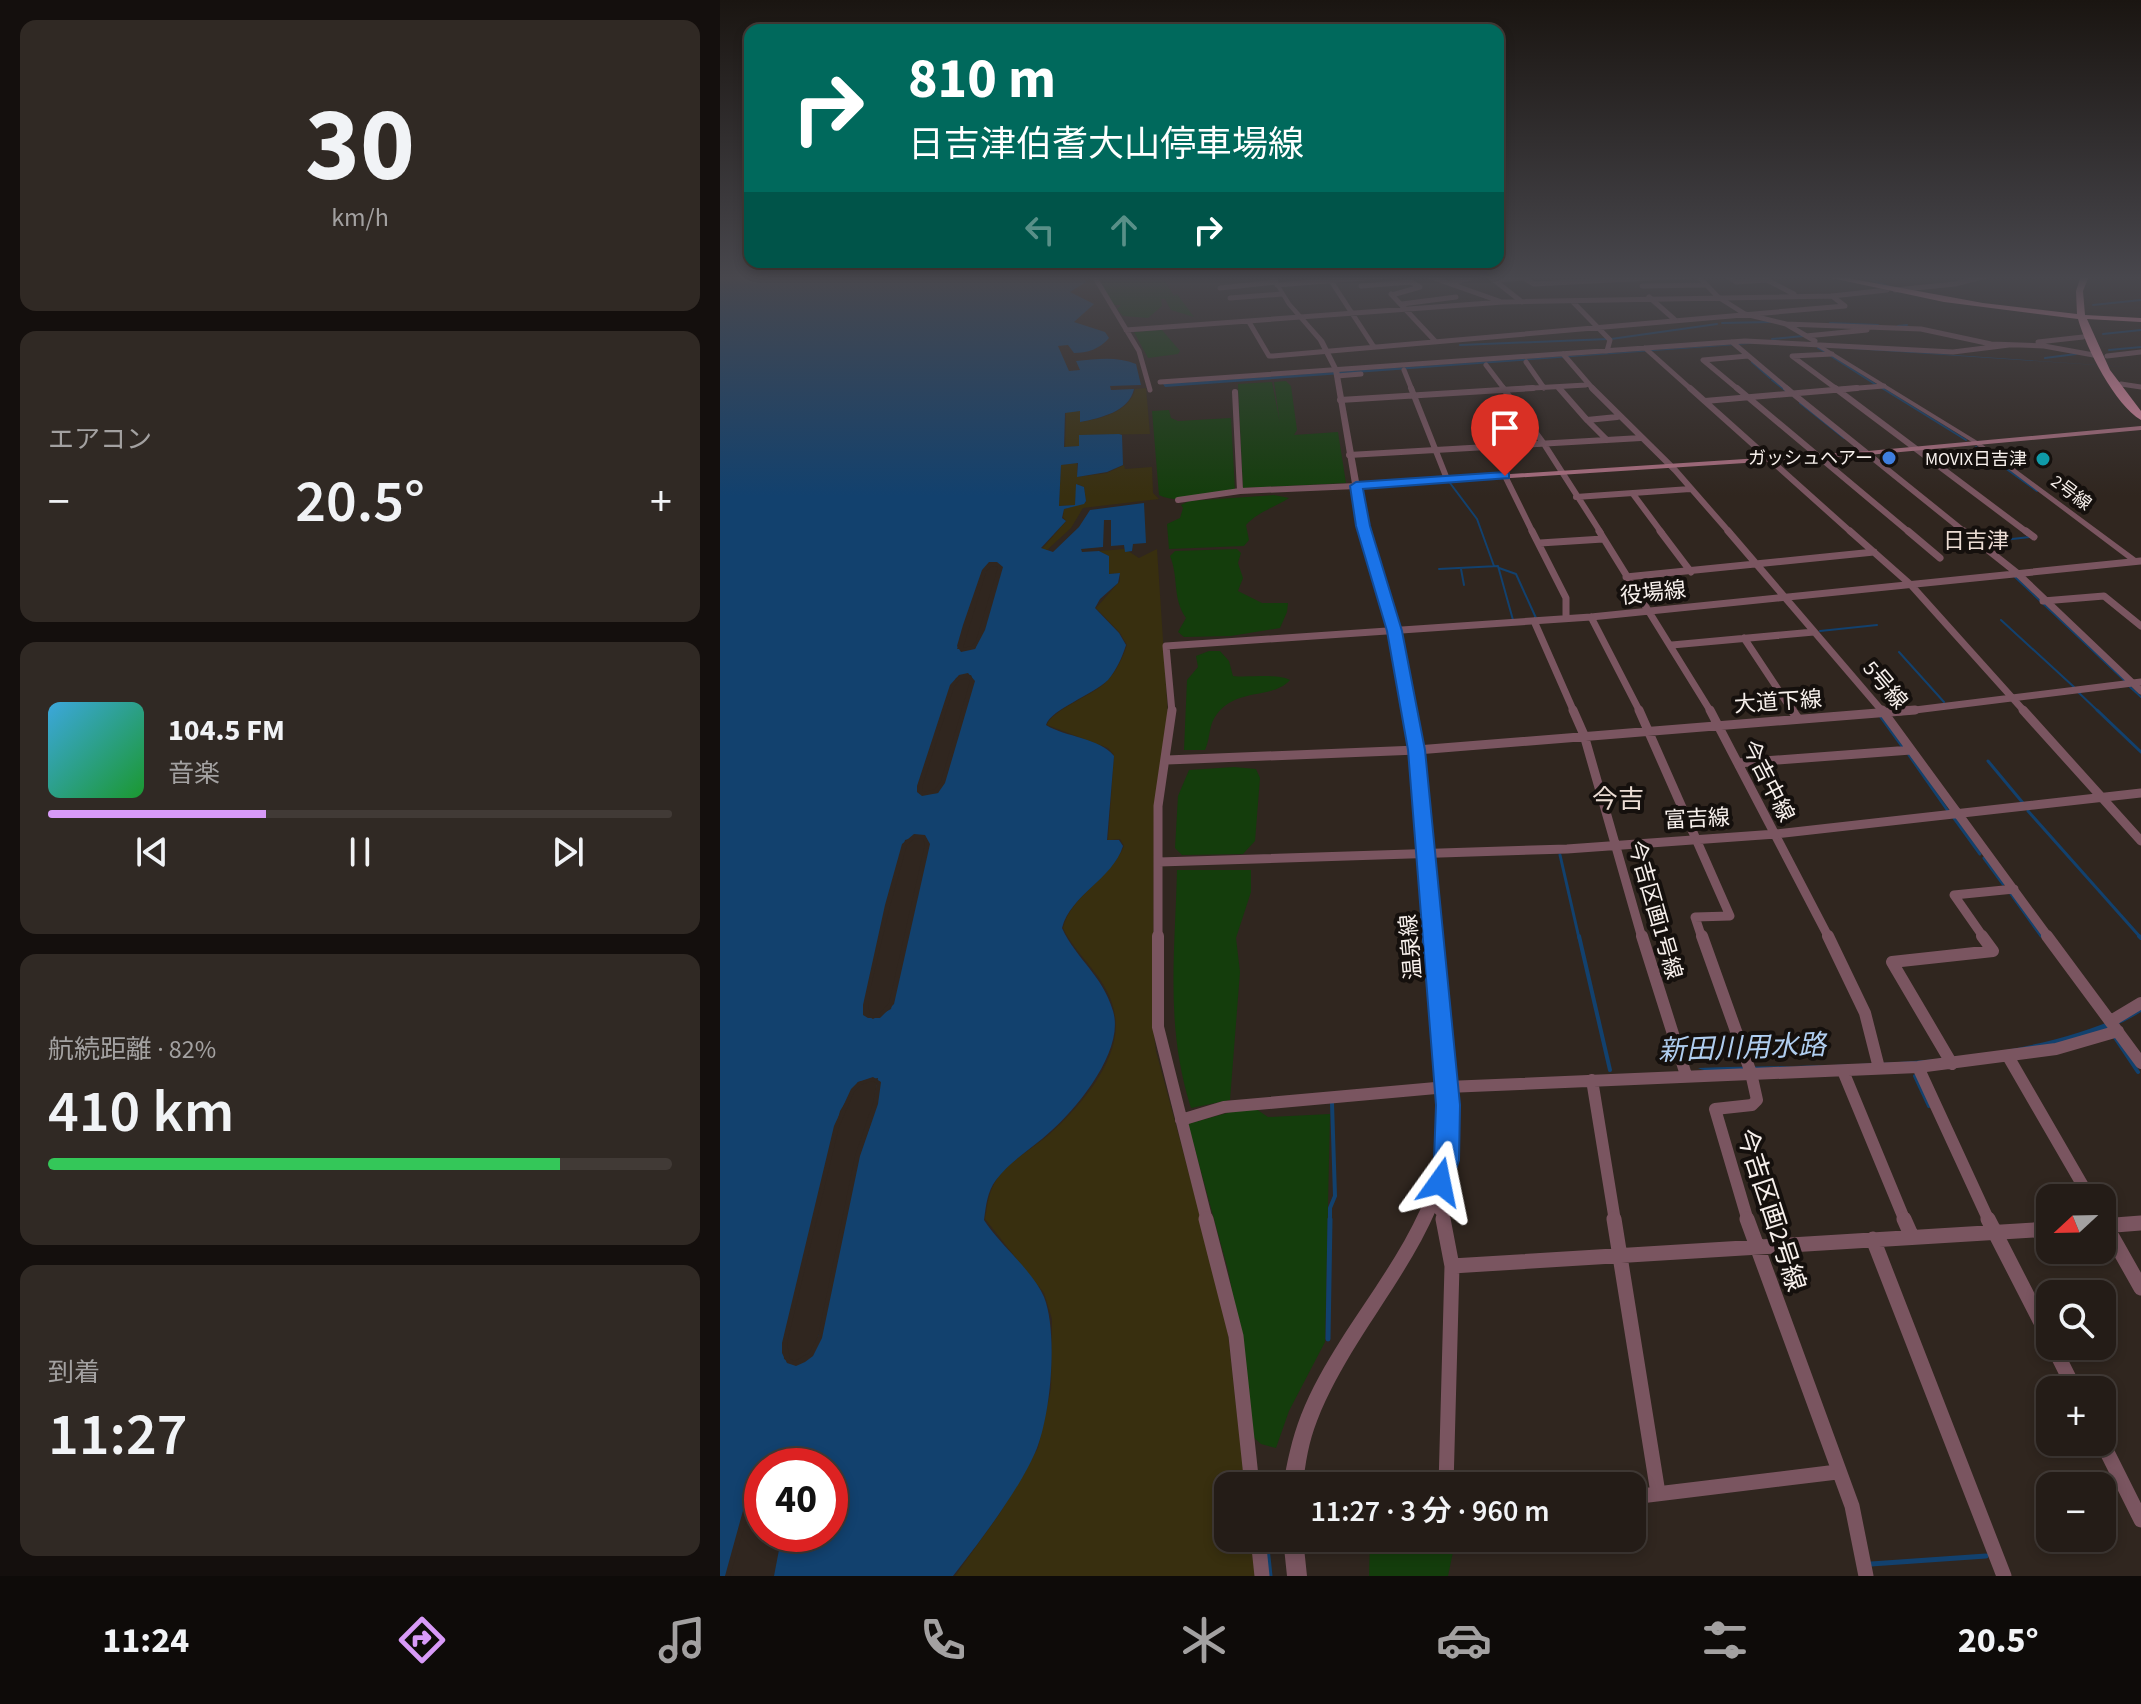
<!DOCTYPE html>
<html lang="ja">
<head>
<meta charset="utf-8">
<style>
	:root { --surface:#241c17; --page:#302924; --text:#f1f3f6; --muted:#a3a1a1; --line:#413a36; --accent:#d89af8 }
	body { margin:0; font-family:"Source Sans 3","Noto Sans JP",sans-serif; background:var(--page); color:var(--text); height:100vh; display:flex; flex-direction:column; font-size:30px; white-space:nowrap }
	* { box-sizing:border-box; margin:0 }
	p { font-size:26px; color:var(--muted) }
	.icon { flex:none; width:44px; height:44px; fill:none; stroke:currentColor; stroke-width:2; stroke-linecap:round; stroke-linejoin:round }
	.map { position:relative; flex:1; overflow:hidden }
	.details { display:flex; flex-direction:column; gap:20px; padding:20px; background:#140f0d; width:720px }
	.details>* { flex:none }
	.banner { position:absolute; left:24px; top:24px; width:760px; height:244px; border-radius:16px; box-shadow:0 4px 12px #0003,0 0 0 2px var(--line); background:#00695c; color:#fff; overflow:hidden }
	.needle { width:52px; rotate:248deg }
	.buttons { position:absolute; left:1316px; top:1184px; display:grid; gap:16px }
	.buttons a { display:grid; place-items:center; width:80px; height:80px; border-radius:16px; background:var(--surface); box-shadow:0 4px 12px #0003,0 0 0 2px var(--line); font-size:40px }
	.speed { position:absolute; left:24px; top:1448px; display:flex; gap:16px; font-size:40px; font-weight:700; text-align:center }
	.speed>* { display:grid; place-content:center; width:104px; height:104px; border-radius:50%; background:var(--surface); box-shadow:0 4px 12px #0003,0 0 0 2px var(--line); line-height:1 }
	.speed .limit { border:12px solid #d22; background:#fff; color:#111 }
	.pin { position:absolute; display:grid; place-items:center; width:68px; height:68px; color:#fff; margin:-82px -34px; border-radius:50% 50% 50% 0; rotate:-45deg; box-shadow:0 0 8px #0007 }
	.pin .icon { rotate:45deg }
	.me { position:absolute; width:88px; margin:-44px; rotate:12deg; stroke-linejoin:round; filter:drop-shadow(0 0 6px #0008) }
	.turn { display:flex; align-items:center; gap:28px; height:168px; padding:0 32px; font-size:36px }
	.turn .icon { width:104px; height:104px; stroke-width:2.5 }
	.turn b { display:block; font-size:56px; line-height:68px }
	.lanes { display:flex; align-items:center; height:76px; padding:0 32px; background:#0003; justify-content:center; gap:40px; direction:ltr }
	.lanes .off { opacity:.35 }
	.big { font-size:60px; font-weight:600; line-height:1.1 }
	.details .tile { flex:1; display:flex; flex-direction:column; justify-content:center; gap:12px; min-width:0; padding:0 28px; border-radius:16px; background:var(--page) }
	.details .dial { align-items:center; gap:0 }
	.dial b { font-size:104px; line-height:1 }
	.song { display:flex; align-items:center; gap:24px }
	.cover { width:96px; height:96px; border-radius:12px; background:linear-gradient(135deg,hsl(200 70% 55%),hsl(130 70% 35%)) }
	.played { height:8px; border-radius:4px; background:linear-gradient(90deg,var(--accent) 35%,var(--line) 35%) }
	.keys { display:flex; justify-content:space-around; direction:ltr }
	.heat { display:flex; justify-content:space-between; align-items:center; font-size:44px; direction:ltr }
	.charge { height:12px; border-radius:6px; background:linear-gradient(90deg,#34c759 82%,var(--line) 0) }
	.trip { position:absolute; left:494px; top:1472px; width:432px; height:80px; border-radius:16px; background:var(--surface); box-shadow:0 4px 12px #0003,0 0 0 2px var(--line); font-weight:600; line-height:80px; text-align:center }
	.menu { display:flex; height:128px; justify-content:space-around; align-items:center; background:#0e0b09; color:var(--muted) }
	.menu .icon { width:56px; height:56px }
	.menu .on { color:var(--accent) }
	.menu b { font-size:36px; color:var(--text) }
	main { display:flex; flex:1; min-height:0 }
	.map>svg:first-child { display:block }
	.green { fill:#143d0c }
	.sand { fill:#382f0f }
	.water { fill:#12416e; fill-rule:evenodd }
	.pier { fill:#30261f; fill-rule:evenodd }
	.lines { fill:none; stroke-linecap:round; stroke-linejoin:round }
	.stream-far3 { stroke:#12416e; stroke-width:2 }
	.stream-far2 { stroke:#12416e; stroke-width:3 }
	.stream-far1 { stroke:#12416e; stroke-width:4 }
	.stream { stroke:#12416e; stroke-width:5 }
	.minor-far5 { stroke:#7a5560; stroke-width:5 }
	.minor-far4 { stroke:#7a5560; stroke-width:6 }
	.minor-far3 { stroke:#7a5560; stroke-width:7 }
	.minor-far2 { stroke:#7a5560; stroke-width:9 }
	.minor-far1 { stroke:#7a5560; stroke-width:12 }
	.minor { stroke:#7a5560; stroke-width:15 }
	.tertiary { fill:#7a5560; fill-rule:evenodd }
	.secondary { fill:#a86d7e; fill-rule:evenodd }
	.trunk { fill:#db88a1; fill-rule:evenodd }
	.route { fill:#1a73e8; stroke:#114b97; stroke-width:2 }
	.shop-dot { fill:#3f7fe0; stroke:#15100d; stroke-width:3 }
	.culture-dot { fill:#0f9aa8; stroke:#15100d; stroke-width:3 }
	.labels { text-anchor:middle; dominant-baseline:central; stroke-width:8; stroke-linejoin:round; paint-order:stroke }
	.far-poi-label { font-size:18px; fill:#f7f0ec; stroke:#15100d; text-anchor:end }
	.far-street-label { font-size:18px; fill:#f7f0ec; stroke:#15100d }
	.far-quarter-label { font-size:22px; fill:#ecddd4; stroke:#15100d }
	.street-label { font-size:22px; fill:#f7f0ec; stroke:#15100d }
	.quarter-label { font-size:26px; fill:#ecddd4; stroke:#15100d }
	.near-street-label { font-size:26px; fill:#f7f0ec; stroke:#15100d }
	.near-water-label { font-size:28px; font-style:italic; fill:#b0cef0; stroke:#15100d }
</style>
</head>
<body>
<main>
<section class="details">
<div class="tile dial"><b>30</b><p>km/h</p></div>
<div class="tile"><p>エアコン</p>
<div class="heat"><a>−</a><b class="big">20.5°</b><a>+</a></div>
</div>
<div class="tile">
<div class="song"><i class="cover"></i><div><b>104.5 FM</b><p>音楽</p></div></div>
<div class="played"></div>
<div class="keys"><svg class="icon" aria-label="previous" viewBox="0 0 24 24"><path d="M18 5L8 12l10 7zM5 5v14"/></svg><svg class="icon" aria-label="pause" viewBox="0 0 24 24"><path d="M8 5v14M16 5v14"/></svg><svg class="icon" aria-label="next" viewBox="0 0 24 24"><path d="M6 5l10 7-10 7zM19 5v14"/></svg></div>
</div>
<div class="tile"><p>航続距離 · 82%</p><b class="big">410 km</b><div class="charge"></div></div>
<div class="tile"><p>到着</p><b class="big">11:27</b></div>
</section>
<div class="map">
<svg width="1421" height="1576" viewBox="0 0 1421 1576">
	<rect width="100%" height="100%" fill="#30261f"/>
	<path class="green" d="M375,276h67l12,20 3,-2 17,23 -23,-7 -6,-11h-4l1,7 -14,12 -25,-2 -6,-7 4,-4h-8z
		M442,330l18,21 -2,3 -30,4 -14,-26z
		M552,382l8,41 -6,-41 12,-1 5,5 6,44 -3,5 44,-3 8,51 -103,5 -5,-104z
		M449,410l2,8 7,3 53,-3 4,73c-22,3 -56,14 -76,4l-7,-84z
		M554,495l15,3c-15,10 -30,13 -43,27l3,15 -5,6 -75,3 -2,-25 13,-6 3,-10 -2,-3 8,-4z
		M517,549l4,4 -3,10 5,15 -5,13 24,12h26l-1,9 -7,16 -49,8 -47,1 -6,-5 8,-14c-14,-20 -7,-40 -16,-62l5,-5z
		M489,651h11l9,10 4,15c16,2 45,-3 57,4 -18,20 -52,7 -73,34 -9,11 -6,23 -12,36h-21l3,-70 11,-13 -2,-11z
		M514,767l22,2 4,9 -5,63 -12,13 -61,1 -7,-7 3,-52 11,-26z
		M457,870h74v22l-15,46 4,34 -10,128 -39,8c-26,-82 -16,-153 -14,-238z
		M525,1108l11,1 12,8 62,-3 -5,228 -36,69 -13,37 -15,-4 -9,-8 -9,-88 -15,-78 -40,-146z
		M650,1538h78l6,9 -6,29h-79z"/>
	<path class="sand" d="M426,388l4,46 -70,1 -1,11 -14,1 1,-35 14,-1v11c20,-3 50,-10 55,-33z
		M357,463v14l30,-4 17,-8 1,4 27,-2 1,26 6,6 -76,9 -12,20 -24,22 -5,-1 24,-28 -3,-4 1,-8 22,-7 -2,-15 -7,-3 -2,21 -16,1 2,-41z
		M405,549l14,9 18,-9 11,167 -14,91 -1,221 3,23 69,256 20,179h-17v52h23l4,38h-300l45,-63 38,-65 13,-59 1,-70 -8,-26 -59,-74c2,-12 3,-23 9,-35 13,-23 40,-35 59,-53 28,-26 69,-73 62,-115 -5,-37 -37,-57 -52,-88 8,-33 48,-50 61,-82l-4,-7 -12,1 6,-85 -6,-7 -61,-23c4,-14 43,-29 57,-41 11,-10 18,-24 23,-39l-7,-12 -24,-25 24,-27v-8l-11,1v-18l-10,-5z"/>
	<path class="water" d="M0,276h363l3,6 -16,10 24,12 -20,18 31,10 4,6c-9,11 -22,15 -35,15l-6,-8 -10,1 11,25 11,-1 -4,-9c21,-2 41,-5 60,3l5,21 -31,1 1,4 23,-1c-5,23 -34,29 -54,33v-11l-15,2 -1,34 15,-1v-11l40,-1 3,1 1,30 -16,7 -30,5 1,-14 -17,2 -2,41 16,-1 1,-21 8,3 2,14 -2,3 -20,5 -2,9 4,3 -25,27 12,4 26,-25 11,-17 54,-7 2,40 -13,1 -1,7 -7,1 -1,-7 -13,1v-26h-7l-1,27 -22,2 1,3 17,-1 10,5v18l11,-1 -2,10 -18,16 -5,9 24,25 7,12c-4,13 -10,25 -18,35 -15,15 -57,29 -62,45 19,12 54,13 68,31l-7,84h12l4,6c-11,34 -52,48 -61,82 14,31 40,46 51,83 12,39 -35,96 -62,120 -18,17 -40,29 -55,49 -9,12 -10,26 -12,40 16,25 49,51 60,77 14,35 7,116 -7,151 -16,40 -57,93 -84,128h-179l8,-42h48v-68h-36l-12,-8 -22,10 -34,108h-6zM269,563l13,5 -27,81h-18zM251,675l3,7 -36,111 -19,1 11,-41 26,-75zM204,835l5,9 -38,165 -18,10 -9,-5v-9l41,-165zM158,1078l-8,48 -11,30 -29,140 -17,59 -17,10 -12,-6 -1,-17 57,-231 18,-29z
		M1049,342l372,26 -378,-25 -598,44 -2,-3z
		M1421,1007v5c-85,54 -264,52 -365,55 -19,1 -65,8 -78,1 137,-5 320,4 443,-61z"/>
	<path class="pier" d="M269,562h8l6,5 -18,63 -10,19 -14,3 -4,-6 6,-21 19,-55zM271,566l7,1 -22,74 -4,5 -9,2 23,-76z
		M248,673l7,8 -30,102 -7,10 -16,3 -5,-4v-6l33,-101 9,-10zM247,678l3,3 -29,100 -6,8 -12,3 -1,-5 32,-100 5,-7z
		M194,834l11,1 5,9 -36,160 -14,14h-12l-5,-3v-10l22,-100 17,-61zM195,838l8,1 2,5 -36,159 -10,11h-9l-2,-9 3,-19 19,-80 17,-61z
		M153,1077l8,5 -3,22 -18,52 -38,182 -9,18 -8,6 -9,4 -9,-3 -5,-10v-10l52,-217 17,-37 7,-7zM152,1081l5,2 -4,20 -18,53 -37,181 -9,16 -14,8 -5,-2 -3,-16 52,-216 15,-35 7,-7z
		M53,1457l17,2 5,7 -13,-4 -20,4 -32,110h-5l27,-98 11,-15z"/>
	<g class="lines">
		<path class="stream-far3" d="M1141,276l29,11
			M1373,305l48,-5
			M1002,323l48,-1
			M1110,323l48,2
			M1178,326l9,-1
			M1383,334l38,-4
			M891,339l106,-15
			M1052,339l31,-3
			M740,345l148,-6
			M1098,348l9,5
			M1389,350l32,-3
			M1111,356l47,30
			M1325,358l31,-4
			M1032,362l18,16
			M1052,380l13,10
			M1162,388l84,52
			M1080,403l44,35
			M1256,447l61,44
			M730,483l27,36 17,47
			M1265,542l45,-5
			M779,568l17,6 20,44
			M719,569l59,-3 15,54
			M741,569l3,16
			M1295,577l110,104
			M1281,620l73,67
			M1100,631l57,-6
			M1179,652l45,50
			M1409,686l12,11
			M1358,692l21,20"/>
		<path class="stream-far2" d="M1377,710l44,42
			M1161,717l21,29
			M1189,755l39,56
			M1268,761l35,42
			M1308,811l113,127
			M1234,818l26,36
			M840,855l19,83
			M1264,858l19,26
			M1291,894l30,42"/>
		<path class="stream-far1" d="M859,936l31,134
			M1419,936l2,2
			M1394,1036l24,36
			M1195,1076l14,30
			M610,1221v-13l5,-12 -3,-93"/>
		<path class="stream" d="M608,1339l2,-120
			M546,1538l4,38
			M1151,1564l115,-8"/>
		<path class="minor-far5" d="M374,276l45,75 11,39
			M708,276l71,25
			M769,276l33,26
			M978,276l20,21 27,17 41,10 29,17
			M1007,276l9,6 31,-2 27,14
			M774,280l30,-2 10,6 156,-8
			M611,281l43,66
			M731,283l19,-5 -3,-2
			M557,285l110,-9
			M641,286l50,-4 9,5 -28,8
			M922,286l63,-1
			M500,288l56,-6
			M1175,290l60,-6 31,-8
			M671,294l44,47
			M929,297l25,22
			M510,298l52,-4
			M852,301l38,39 -3,11
			M682,304l54,-7
			M529,322l20,34h4l572,-50 -13,-10
			M1066,324l135,5 70,15 53,2 55,10
			M406,330l377,-28 329,-6 55,-6
			M1086,336l61,-6
			M1012,342l57,48
			M1318,342l45,-5
			M925,348l47,42
			M843,354l31,36
			M1112,354l-40,2 46,34
			M1387,356l34,-4
			M806,362l18,26
			M766,365l19,25
			M684,370l8,20
			M617,376l24,-2
			M440,382l585,-41 208,11 56,-7
			M1401,384l20,3
			M838,387l3,3
			M780,390l86,-5
			M1019,390l-36,-30 45,-4
			M1113,390l51,-4"/>
		<path class="minor-far4" d="M691,388l36,91
			M783,388l41,56 57,89
			M839,388l28,32
			M872,388l83,82 55,63
			M970,388l162,145
			M1017,388l173,145
			M1066,388l180,145
			M1115,388l193,145
			M515,392l5,99 116,-5
			M620,400l193,-12
			M985,401l152,-13
			M887,440l-20,-20 30,-3
			M629,455l292,-17
			M785,476l28,57
			M913,494l29,39
			M856,497l114,-8
			M458,500l62,-9"/>
		<path class="minor-far3" d="M812,531l34,67v20
			M879,531l112,181
			M940,531l31,41
			M1008,531l155,181
			M1130,531l61,54 114,127
			M1188,531l32,27
			M1244,531l53,42 124,118
			M1306,531l8,6
			M820,543l63,-4
			M906,577l248,-25
			M1323,601l61,-5 37,30
			M871,617l49,95
			M814,621l40,91
			M1024,638l49,74
			M952,645l142,-13
			M452,712l-6,-66 425,-29 550,-56
			M1179,712l242,-30"/>
		<path class="minor-far2" d="M853,710l11,25 58,203
			M919,710l91,206 -35,1 7,21
			M990,710l119,228
			M1072,710l6,9
			M1162,710l167,228
			M1303,710l118,131
			M447,760l250,-10 498,-40
			M1018,763l173,-13
			M439,862l408,-13 209,-15 365,-41
			M438,938v-132l14,-96
			M1264,938l-30,-43 60,-6"/>
		<path class="minor-far1" d="M438,936v91l49,194
			M922,936l44,139
			M982,936l49,137 6,27 -5,5 -37,4 33,112
			M1108,936l37,77 14,55
			M1327,936l94,127
			M1391,1021l30,-18
			M1289,1058l81,140
			M1232,1064l-60,-102 101,-11 -11,-15
			M1198,1067l71,154
			M1123,1071l62,150
			M872,1080l23,141
			M461,1120l43,-13 223,-20 471,-20 138,-18 62,-18
			M713,1203l9,9 2,9"/>
		<path class="minor" d="M486,1219l30,117 16,150
			M723,1219l9,47 -6,220
			M894,1219l44,274
			M1027,1219l105,287 14,70
			M1184,1219l8,18
			M1268,1219l62,121
			M1382,1219l39,69
			M1382,1226l39,-3
			M1153,1239l131,337
			M732,1266l598,-37
			M1333,1346l22,44
			M1382,1442l39,78
			M912,1497l205,-25
			M538,1538l4,38"/>
		<path class="tertiary" d="M550,276h4l17,27 33,37 15,30 28,156 32,105 23,119 34,381c-4,26 -9,52 -19,77 -32,75 -90,136 -120,213 -8,20 -12,43 -14,65h-20c4,-24 9,-48 18,-71 30,-75 87,-134 120,-207 11,-25 16,-51 21,-77l-30,-381 -23,-119 -30,-105 -26,-156 -15,-29 -31,-36z
			M1097,345h4l158,97 161,119 -1,2h-6l-158,-119 -158,-97z
			M563,1538h20l4,38h-20z"/>
		<path class="secondary" d="M1421,426v4l-273,25 -512,33 -4,-2 4,-2 512,-33z"/>
		<path class="trunk" d="M1102,276h14l147,27 94,11 -1,-23 5,-15h8l-6,15 2,24 56,3v4l-54,-3 23,51 31,41v9c-26,-15 -55,-72 -63,-101l-134,-17z"/>
	</g>
	<linearGradient id="sky" x2="0" y2="1"><stop stop-color="#1a1511"/><stop offset="0.56" stop-color="#48474d"/><stop offset="1" stop-color="#48474d" stop-opacity="0"/></linearGradient>
	<rect width="1421" height="496" fill="url(#sky)"/>
	<path class="route" d="M785,472l4,1v5l-146,11 7,37 32,105 23,119 35,355 -1,55 -10,29 -9,4 -9,-4 -4,-7 7,-22 2,-55 -28,-355 -21,-119 -31,-105 -6,-40 6,-4z"/>
	<circle class="shop-dot" cx="1169" cy="458" r="8"/>
	<circle class="culture-dot" cx="1323" cy="459" r="8"/>
	<g class="labels">
		<g class="far-poi-label">
			<text x="1153" y="458">ガッシュヘアー</text>
			<text x="1307" y="459">MOVIX日吉津</text>
		</g>
		<g class="far-street-label">
			<text transform="translate(1351 493) rotate(37)">2号線</text>
		</g>
		<g class="far-quarter-label">
			<text x="1256" y="541">日吉津</text>
		</g>
		<g class="street-label">
			<text transform="translate(933 593) rotate(-6)">役場線</text>
			<text transform="translate(1165 685) rotate(50)">5号線</text>
			<text transform="translate(1058 702) rotate(-4)">大道下線</text>
			<text transform="translate(1048 781) rotate(63)">今吉中線</text>
			<text transform="translate(977 819) rotate(-3)">富吉線</text>
			<text transform="translate(935 910) rotate(74)">今吉区画1号線</text>
			<text transform="translate(691 947) rotate(-95)">温泉線</text>
		</g>
		<g class="quarter-label">
			<text x="898" y="799">今吉</text>
		</g>
		<g class="near-street-label">
			<text transform="translate(1051 1210) rotate(72)">今吉区画2号線</text>
		</g>
		<g class="near-water-label">
			<text transform="translate(1022 1048) rotate(-2)">新田川用水路</text>
		</g>
	</g>
</svg>
<div class="buttons">
<a><svg class="needle" viewBox="-14 -14 28 28"><path d="M0-13l5 13h-10z" fill="#e53935"/><path d="M0 13l5-13h-10z" fill="#a3a1a1"/></svg></a>
<a><svg class="icon" aria-label="search" viewBox="0 0 24 24"><circle cx="10" cy="10" r="6"/><path d="M15 15l6 6"/></svg></a>
<a>+</a>
<a>−</a>
</div>
<div class="speed"><div class="limit">40</div></div>
<div class="pin" style="left:785px;top:476px;background:#d93025"><svg class="icon" aria-label="arrive" viewBox="0 0 24 24"><path d="M6 21V4h12l-3 4 3 4H6"/></svg></div>
<svg class="me" style="left:720px;top:1182px" viewBox="-20 -20 40 40"><path d="M0-17L14 15 0 8-14 15z" fill="#1a73e8" stroke="#fff" stroke-width="4"/></svg>
<div class="trip">11:27 · 3 分 · 960 m</div>
<div class="banner">
<div class="turn"><svg class="icon" aria-label="right" viewBox="0 0 24 24"><path d="M7 20v-9h11M14 6l5 5-5 5"/></svg><div><b>810 m</b>日吉津伯耆大山停車場線</div></div>
<div class="lanes"><svg class="icon off" aria-label="left" viewBox="0 0 24 24"><path d="M17 20v-9H6M10 6l-5 5 5 5"/></svg><svg class="icon off" aria-label="ahead" viewBox="0 0 24 24"><path d="M12 20V5M6 11l6-6 6 6"/></svg><svg class="icon" aria-label="right" viewBox="0 0 24 24"><path d="M7 20v-9h11M14 6l5 5-5 5"/></svg></div>
</div>
</div>
</main>
<nav class="menu">
<b>11:24</b>
<svg class="icon on" aria-label="directions" viewBox="0 0 24 24"><path d="M12 3l9 9-9 9-9-9zM9 14v-3h6M13 9l2 2-2 2"/></svg>
<svg class="icon" aria-label="music" viewBox="0 0 24 24"><path d="M9 18V5l10-2v13"/><circle cx="6" cy="18" r="3"/><circle cx="16" cy="16" r="3"/></svg>
<svg class="icon" aria-label="phone" viewBox="0 0 24 24"><path d="M5 4h4l2 5-3 2q2 4 5 5l2-3 5 2v4C11 20 4 13 5 4z"/></svg>
<svg class="icon" aria-label="climate" viewBox="0 0 24 24"><path d="M12 3v18M4 7l16 10M4 17L20 7"/></svg>
<svg class="icon" aria-label="car" viewBox="0 0 24 24"><path d="M5 17H2v-5l4-1 3-4h7l3 4 3 1v5h-3M9 17h6M6 11h13"/><circle cx="7" cy="17" r="2"/><circle cx="17" cy="17" r="2"/></svg>
<svg class="icon" aria-label="filters" viewBox="0 0 24 24"><path d="M4 7h16M4 17h16"/><circle cx="9" cy="7" r="2"/><circle cx="15" cy="17" r="2"/></svg>
<b>20.5°</b>
</nav>
</body>
</html>
